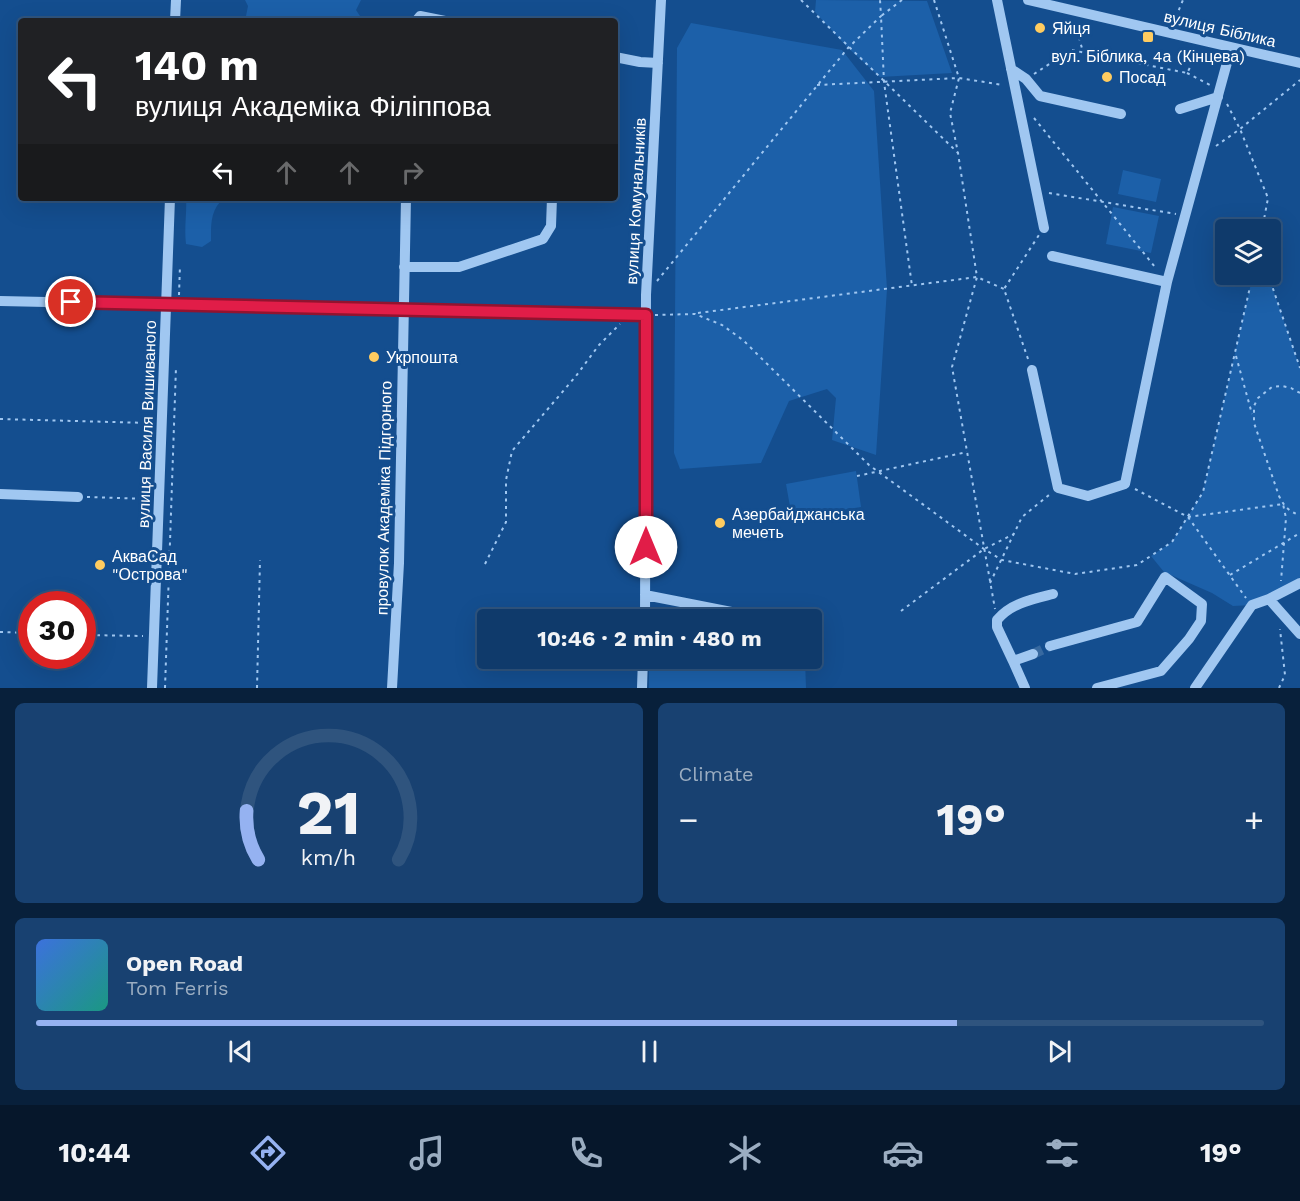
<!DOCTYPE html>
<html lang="en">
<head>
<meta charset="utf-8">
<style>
	:root { --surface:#0f3a6b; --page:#184171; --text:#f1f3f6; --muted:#9badc1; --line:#2f547e; --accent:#95b2f1 }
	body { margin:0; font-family:"Work Sans",sans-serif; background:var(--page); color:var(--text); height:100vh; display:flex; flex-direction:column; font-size:22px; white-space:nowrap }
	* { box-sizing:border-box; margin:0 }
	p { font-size:20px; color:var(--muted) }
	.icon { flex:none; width:33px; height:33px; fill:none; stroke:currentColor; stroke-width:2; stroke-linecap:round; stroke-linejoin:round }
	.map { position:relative; height:688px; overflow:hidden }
	.panel { display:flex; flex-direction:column; gap:15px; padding:15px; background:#08203b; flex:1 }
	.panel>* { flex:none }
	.top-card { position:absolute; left:18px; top:18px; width:600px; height:183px; border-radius:6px; box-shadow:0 6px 24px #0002,0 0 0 2px var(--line); background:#202124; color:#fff; overflow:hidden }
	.tools { position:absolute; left:1215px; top:219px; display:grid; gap:12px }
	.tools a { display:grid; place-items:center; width:66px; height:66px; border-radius:6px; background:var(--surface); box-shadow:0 6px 24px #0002,0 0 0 2px var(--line); font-size:30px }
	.speed { position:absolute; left:18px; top:591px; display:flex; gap:12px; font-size:30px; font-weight:700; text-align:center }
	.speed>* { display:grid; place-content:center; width:78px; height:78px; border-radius:50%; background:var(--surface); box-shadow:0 6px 24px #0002,0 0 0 2px var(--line); line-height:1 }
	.speed .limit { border:9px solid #d22; background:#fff; color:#111 }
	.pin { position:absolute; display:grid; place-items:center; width:51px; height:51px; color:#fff; margin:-26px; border:3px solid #fff; border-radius:50%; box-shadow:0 2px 6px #0007 }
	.me { position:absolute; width:66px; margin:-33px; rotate:0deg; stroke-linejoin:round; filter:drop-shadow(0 0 4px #0008) }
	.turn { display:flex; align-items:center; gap:21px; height:126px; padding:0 18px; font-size:27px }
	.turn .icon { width:78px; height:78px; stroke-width:2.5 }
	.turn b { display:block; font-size:42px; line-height:51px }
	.lanes { display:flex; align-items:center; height:57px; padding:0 18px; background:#0003; justify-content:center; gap:30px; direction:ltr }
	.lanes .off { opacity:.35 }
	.big { font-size:45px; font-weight:700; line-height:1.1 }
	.panel .tile { flex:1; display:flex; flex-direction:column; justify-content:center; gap:9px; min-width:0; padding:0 21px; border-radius:9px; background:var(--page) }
	.panel .dial { align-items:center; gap:0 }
	.dial svg { height:156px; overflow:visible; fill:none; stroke:var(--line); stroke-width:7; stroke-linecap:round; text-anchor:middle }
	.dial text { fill:var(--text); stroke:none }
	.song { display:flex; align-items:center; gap:18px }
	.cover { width:72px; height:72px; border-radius:9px; background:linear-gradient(135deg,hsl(220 70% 55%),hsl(170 70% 35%)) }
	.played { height:6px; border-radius:3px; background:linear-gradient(90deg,var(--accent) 75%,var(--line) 75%) }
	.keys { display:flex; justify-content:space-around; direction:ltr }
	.heat { display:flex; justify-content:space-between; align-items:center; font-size:33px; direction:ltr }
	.panel .tiles { flex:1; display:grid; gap:15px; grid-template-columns:1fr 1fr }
	.tile:last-child { grid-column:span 2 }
	.trip { position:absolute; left:477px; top:609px; width:345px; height:60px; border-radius:6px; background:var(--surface); box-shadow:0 6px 24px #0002,0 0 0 2px var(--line); font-weight:700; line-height:60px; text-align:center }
	.dock { display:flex; height:96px; justify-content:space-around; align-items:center; background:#06172b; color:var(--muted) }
	.dock .icon { width:42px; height:42px }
	.dock .active { color:var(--accent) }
	.dock b { font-size:27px; color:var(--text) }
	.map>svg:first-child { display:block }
	.green { fill:#1c60a9 }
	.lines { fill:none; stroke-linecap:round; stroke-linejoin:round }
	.minor-tunnel { stroke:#3769a0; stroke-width:10; stroke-dasharray:10 5; stroke-linecap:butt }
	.path { stroke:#a0c7f1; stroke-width:2; stroke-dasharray:3 4.5; stroke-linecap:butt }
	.minor { stroke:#a0c7f1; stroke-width:10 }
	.route-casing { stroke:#92132f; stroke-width:15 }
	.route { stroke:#e11d48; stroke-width:10 }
	.poi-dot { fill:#ffcc60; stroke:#144e8f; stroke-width:2 }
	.labels { text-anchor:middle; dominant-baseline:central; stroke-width:6; stroke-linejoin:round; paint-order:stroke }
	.poi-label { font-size:16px; fill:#fff; stroke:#144e8f; text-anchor:start }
	.street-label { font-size:16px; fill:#fff; stroke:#144e8f }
</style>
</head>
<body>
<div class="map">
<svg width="1300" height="688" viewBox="0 0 1300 688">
	<rect width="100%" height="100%" fill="#144e8f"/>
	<path class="green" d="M245,0h116l-5,10 6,9v2h-117l3,-15z
		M816,0l111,1 25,72 -72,4 -32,-29 -33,-36z
		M691,23l151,27 32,41 13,198 -11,166 -44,-15 4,-42 -9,-9 -38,12 -28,62 -81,6 -6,-16 3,-405z
		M1123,170l38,9 -5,23 -38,-8z
		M186,198h38c-14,12 -13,27 -13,43l-9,6 -16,-3c-2,-15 1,-31 0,-46z
		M1113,207l46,9 -8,37 -45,-9z
		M1253,275h15l32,93v215l-48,22 -19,1 -21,-13 -48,-21 -13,-16 21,-14 31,-50z
		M856,471l5,36 -69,11 -6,-34z
		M649,659h156l1,29h-157z"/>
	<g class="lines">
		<path class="minor-tunnel" d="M1033,654l17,-8"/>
		<path class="path" d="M801,0l157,153
			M902,0l-21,16 3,66 28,204
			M934,0l25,78 -9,35 8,40 19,124 -25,90 43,242
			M1075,23l8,29
			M1173,24l10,-24
			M1187,73l23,12
			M1034,74l37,-24 116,23 11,-20
			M817,85l142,-7 44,7
			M1227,104l13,25 28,69 -6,32
			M1034,118l121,149
			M1216,146l24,-17 60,-49
			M1049,193l127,21
			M1268,274l32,94
			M657,281l191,-233 33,-32 -1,-16
			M179,295l1,-30
			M698,313l279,-36 27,12
			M655,315l40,-1 27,11 21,15 126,125 115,84 18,11 73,14 62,-9 35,-23 31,-50 50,-218
			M1236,356l16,58
			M1028,359l-24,-70 35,-54
			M1300,393l-9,-5 -9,-2 -10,1 -14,11 -4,8v17l25,73c5,10 10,16 21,19
			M0,419l150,4
			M857,476l110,-24
			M1135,489l53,28 58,81
			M87,497l60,2
			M1188,517l95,-13 3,14 -5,63
			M485,564l21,-42v-42l6,-29 64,-75 23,-31 21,-21
			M1230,575l70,-42
			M990,583l32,-66 27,-22
			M901,611l83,-62 30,-15
			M0,632l32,1
			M82,635l61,1
			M165,688l11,-321
			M257,688l3,-128
			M1279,688l6,-13 -5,-46"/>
		<path class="minor" d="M997,0l47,228
			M1028,0l272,63
			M175,21l1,-21
			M416,21l4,-5 25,5
			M615,57l25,5 18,1
			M1011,69l15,10 14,17 81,18
			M1180,109l38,-12
			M1052,256l115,26
			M404,267h55l84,-28 8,-13 1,-28
			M0,301l646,14
			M1032,370l26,118 30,8 37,-12 42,-202 64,-234
			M0,494l78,3
			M645,595l128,25
			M1269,599l31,35
			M645,620l1,-325 15,-295
			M1050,646l87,-24 28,-45 37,27 -1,17 -12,18 -28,32 -64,17
			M1013,661l-16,-34v-7c14,-17 36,-21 56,-26
			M152,688l18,-490
			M392,688l7,-125 7,-365
			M642,688l1,-30
			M1025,688l-12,-27 20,-7
			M1195,688l57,-83 17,-6 31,-16"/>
	</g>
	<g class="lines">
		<g class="route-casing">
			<path id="route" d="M71,302l575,13v232"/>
		</g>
		<use href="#route" class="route"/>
	</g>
	<g class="poi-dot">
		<circle cx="1040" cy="28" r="6"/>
		<rect x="1142" y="31" width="12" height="12" rx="3"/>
		<circle cx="1107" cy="77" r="6"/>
		<circle cx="374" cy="357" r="6"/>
		<circle cx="720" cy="523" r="6"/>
		<circle cx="100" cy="565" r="6"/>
	</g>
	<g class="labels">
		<g class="poi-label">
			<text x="1052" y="28">Яйця</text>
			<text x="1148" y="56" text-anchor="middle">вул. Біблика, 4а (Кінцева)</text>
			<text x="1119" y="77">Посад</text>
			<text x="386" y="357">Укрпошта</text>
			<text x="732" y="514">Азербайджанська<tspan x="732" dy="18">мечеть</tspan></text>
			<text x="112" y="556">АкваСад<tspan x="112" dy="18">"Острова"</tspan></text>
		</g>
		<g class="street-label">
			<text transform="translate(1220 29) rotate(13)">вулиця Біблика</text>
			<text transform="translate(636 201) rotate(-87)">вулиця Комунальників</text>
			<text transform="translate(147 424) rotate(-88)">вулиця Василя Вишиваного</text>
			<text transform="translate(384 498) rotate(-89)">провулок Академіка Підгорного</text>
		</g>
	</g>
</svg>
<div class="tools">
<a><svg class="icon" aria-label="layers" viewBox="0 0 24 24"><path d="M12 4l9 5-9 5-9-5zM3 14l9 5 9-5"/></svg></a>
</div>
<div class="speed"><div class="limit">30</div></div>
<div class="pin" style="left:71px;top:302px;background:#d93025"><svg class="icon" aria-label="arrive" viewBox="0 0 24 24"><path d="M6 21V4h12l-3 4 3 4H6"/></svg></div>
<svg class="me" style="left:646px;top:547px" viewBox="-20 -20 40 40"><circle r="19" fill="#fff"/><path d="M0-13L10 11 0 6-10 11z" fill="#e11d48"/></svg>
<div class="trip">10:46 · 2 min · 480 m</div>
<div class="top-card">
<div class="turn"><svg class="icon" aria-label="left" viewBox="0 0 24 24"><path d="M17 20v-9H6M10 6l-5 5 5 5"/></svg><div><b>140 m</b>вулиця Академіка Філіппова</div></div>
<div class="lanes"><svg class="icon" aria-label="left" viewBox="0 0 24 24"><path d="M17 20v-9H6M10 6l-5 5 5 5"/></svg><svg class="icon off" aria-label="ahead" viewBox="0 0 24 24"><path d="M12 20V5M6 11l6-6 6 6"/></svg><svg class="icon off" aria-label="ahead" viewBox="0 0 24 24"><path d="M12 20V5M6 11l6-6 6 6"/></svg><svg class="icon off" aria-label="right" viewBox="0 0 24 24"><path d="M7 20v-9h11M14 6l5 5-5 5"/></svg></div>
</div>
</div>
<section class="panel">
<div class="tiles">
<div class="tile dial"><svg viewBox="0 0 100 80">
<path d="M14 69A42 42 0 1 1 86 69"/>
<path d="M14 69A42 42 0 0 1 8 44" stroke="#95b2f1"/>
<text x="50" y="56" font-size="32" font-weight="700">21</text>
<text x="50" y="72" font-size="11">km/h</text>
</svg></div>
<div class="tile"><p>Climate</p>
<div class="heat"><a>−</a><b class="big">19°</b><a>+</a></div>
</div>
<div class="tile">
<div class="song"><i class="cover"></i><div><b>Open Road</b><p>Tom Ferris</p></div></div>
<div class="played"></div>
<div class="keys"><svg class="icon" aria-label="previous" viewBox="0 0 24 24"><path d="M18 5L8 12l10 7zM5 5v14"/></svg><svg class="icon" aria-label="pause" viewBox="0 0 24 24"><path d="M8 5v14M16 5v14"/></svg><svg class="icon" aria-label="next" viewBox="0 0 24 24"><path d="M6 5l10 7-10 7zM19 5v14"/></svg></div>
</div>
</div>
</section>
<nav class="dock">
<b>10:44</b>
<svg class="icon active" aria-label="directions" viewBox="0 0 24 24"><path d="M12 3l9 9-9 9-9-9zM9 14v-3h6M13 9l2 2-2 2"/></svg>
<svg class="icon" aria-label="music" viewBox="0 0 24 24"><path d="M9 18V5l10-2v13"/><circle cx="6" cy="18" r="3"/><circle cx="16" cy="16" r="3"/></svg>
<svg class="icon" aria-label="phone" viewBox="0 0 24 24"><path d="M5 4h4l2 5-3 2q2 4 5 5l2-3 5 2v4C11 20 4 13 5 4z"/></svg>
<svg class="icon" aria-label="climate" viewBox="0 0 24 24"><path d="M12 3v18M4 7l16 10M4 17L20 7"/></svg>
<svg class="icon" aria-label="car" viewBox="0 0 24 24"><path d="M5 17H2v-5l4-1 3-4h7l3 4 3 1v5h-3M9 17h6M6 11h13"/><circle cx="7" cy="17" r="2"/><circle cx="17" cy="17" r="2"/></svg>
<svg class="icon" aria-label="filters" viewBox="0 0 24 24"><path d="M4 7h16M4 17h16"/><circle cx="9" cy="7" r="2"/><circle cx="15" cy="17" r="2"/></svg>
<b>19°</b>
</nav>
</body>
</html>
